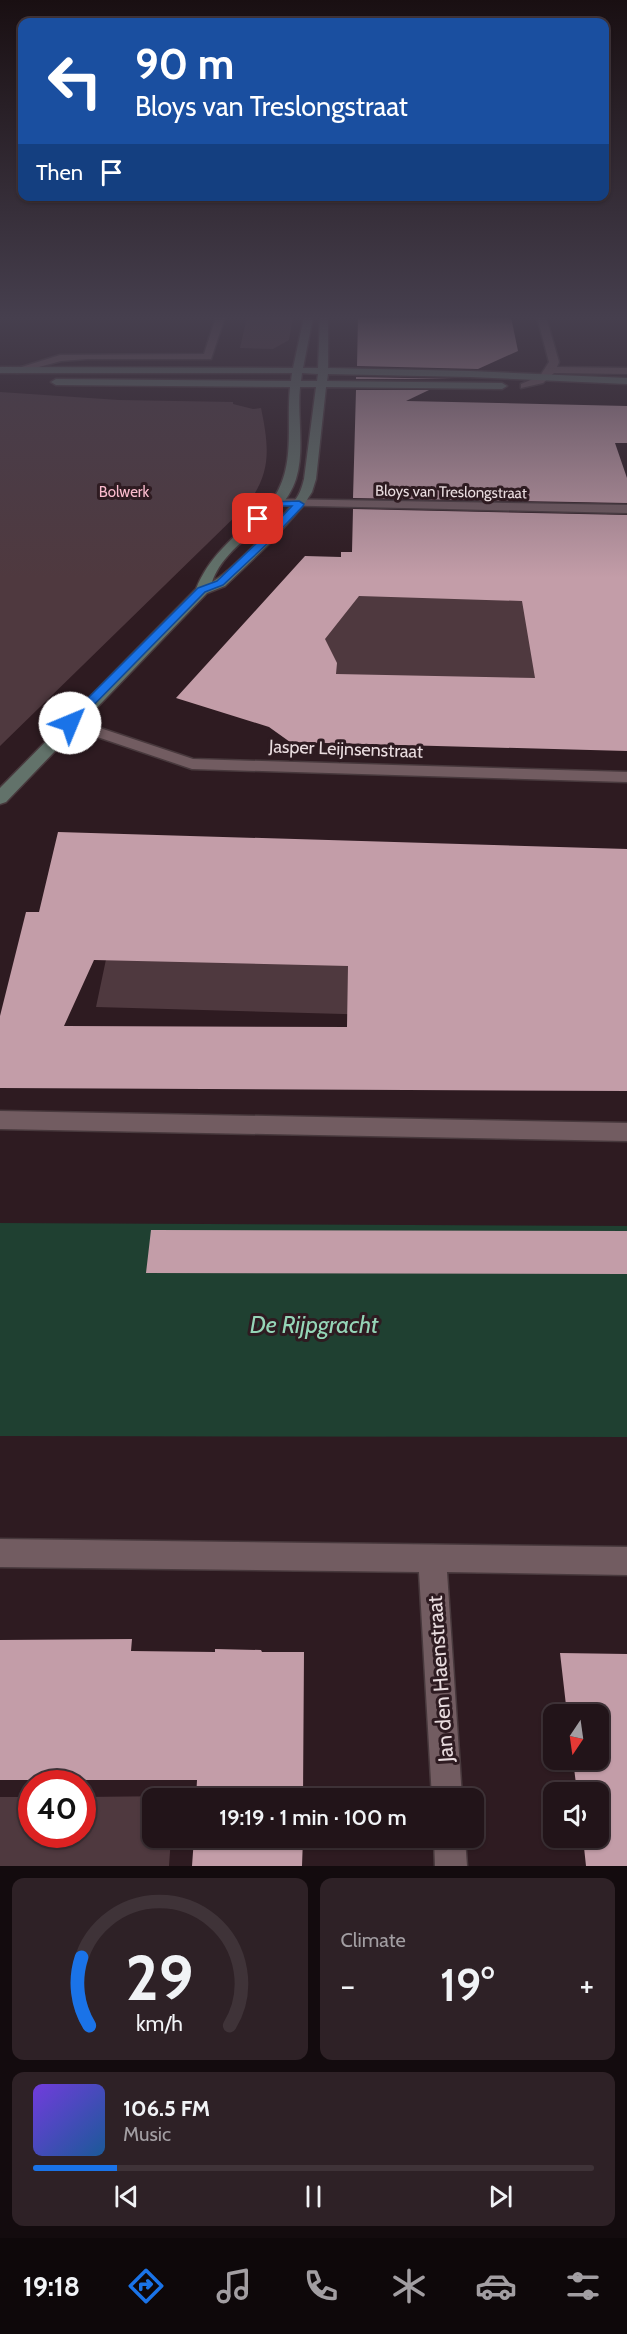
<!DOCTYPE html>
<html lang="en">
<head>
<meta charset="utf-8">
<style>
	:root { --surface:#221419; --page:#2e2126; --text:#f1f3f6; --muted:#a29ea2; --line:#3f3338; --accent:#1a73e8 }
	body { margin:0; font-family:Cabin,sans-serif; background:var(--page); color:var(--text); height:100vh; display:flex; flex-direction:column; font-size:22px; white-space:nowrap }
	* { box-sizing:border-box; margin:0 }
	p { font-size:20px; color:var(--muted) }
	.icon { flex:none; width:33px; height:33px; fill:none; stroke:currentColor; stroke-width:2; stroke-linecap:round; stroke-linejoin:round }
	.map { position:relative; height:1866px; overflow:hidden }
	.details { display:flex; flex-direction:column; gap:12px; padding:12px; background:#130b0e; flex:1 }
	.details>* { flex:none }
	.hud { position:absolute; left:18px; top:18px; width:591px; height:183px; border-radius:12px; box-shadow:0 2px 4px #0004,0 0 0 2px var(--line); background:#1a4fa0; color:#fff; overflow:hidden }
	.needle { width:39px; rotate:193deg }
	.tools { position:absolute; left:543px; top:1704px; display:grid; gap:12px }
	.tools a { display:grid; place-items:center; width:66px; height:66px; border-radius:12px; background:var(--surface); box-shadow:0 2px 4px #0004,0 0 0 2px var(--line); font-size:30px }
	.speed { position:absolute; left:18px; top:1770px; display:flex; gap:12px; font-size:30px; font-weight:700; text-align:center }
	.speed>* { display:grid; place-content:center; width:78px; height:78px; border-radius:50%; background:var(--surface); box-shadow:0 2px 4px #0004,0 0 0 2px var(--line); line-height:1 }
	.speed .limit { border:9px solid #d22; background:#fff; color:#111 }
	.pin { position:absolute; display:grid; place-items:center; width:51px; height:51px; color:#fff; margin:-26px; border-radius:12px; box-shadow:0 3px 9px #0006 }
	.me { position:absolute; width:66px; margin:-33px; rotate:45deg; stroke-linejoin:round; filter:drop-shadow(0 0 4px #0008) }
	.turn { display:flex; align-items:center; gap:21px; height:126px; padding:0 18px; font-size:27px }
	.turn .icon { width:78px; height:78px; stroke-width:2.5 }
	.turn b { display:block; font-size:42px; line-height:51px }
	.then { display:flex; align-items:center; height:57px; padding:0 18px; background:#0003; gap:12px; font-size:22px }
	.big { font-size:45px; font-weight:600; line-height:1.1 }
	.details .card { flex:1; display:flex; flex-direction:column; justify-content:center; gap:9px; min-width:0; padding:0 21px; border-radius:12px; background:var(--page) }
	.details .dial { align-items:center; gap:0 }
	.dial svg { height:156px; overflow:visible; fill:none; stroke:var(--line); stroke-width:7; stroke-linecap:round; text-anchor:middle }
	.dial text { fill:var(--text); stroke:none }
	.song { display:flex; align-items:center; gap:18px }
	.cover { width:72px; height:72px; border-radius:9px; background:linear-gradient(135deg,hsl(260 70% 55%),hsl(210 70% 35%)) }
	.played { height:6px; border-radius:3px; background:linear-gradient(90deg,var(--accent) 15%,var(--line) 15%) }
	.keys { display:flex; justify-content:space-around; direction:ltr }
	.heat { display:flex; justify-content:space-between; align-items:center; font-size:33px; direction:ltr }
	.details .tiles { flex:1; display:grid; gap:12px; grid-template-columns:1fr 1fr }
	.card:last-child { grid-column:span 2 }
	.trip { position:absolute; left:142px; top:1788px; width:342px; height:60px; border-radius:12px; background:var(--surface); box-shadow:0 2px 4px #0004,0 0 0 2px var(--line); font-weight:600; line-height:60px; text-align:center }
	.tab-bar { display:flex; height:96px; justify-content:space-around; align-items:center; background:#0e080a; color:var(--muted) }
	.tab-bar .icon { width:42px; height:42px }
	.tab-bar .active { color:var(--accent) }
	.tab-bar b { font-size:27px; color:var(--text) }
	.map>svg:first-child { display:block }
	.green { fill:#4f393f }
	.water { fill:#1f4031 }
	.building { fill:#c39da8; fill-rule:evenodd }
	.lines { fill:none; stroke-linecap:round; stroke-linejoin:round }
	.street-casing { stroke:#48393d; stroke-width:3 }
	.secondary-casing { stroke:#48393d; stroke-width:3 }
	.street { fill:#725c61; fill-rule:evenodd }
	.secondary { fill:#62726a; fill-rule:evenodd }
	.route { fill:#1a73e8; stroke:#114b97; stroke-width:1.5 }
	.labels { text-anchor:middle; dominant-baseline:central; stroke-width:6; stroke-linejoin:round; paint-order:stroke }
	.far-park-label { font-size:15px; fill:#fbbbcd; stroke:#2e1b21 }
	.far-street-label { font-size:15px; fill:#e9dcdf; stroke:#2e1b21 }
	.street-label { font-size:18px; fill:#e9dcdf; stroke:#2e1b21 }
	.near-street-label { font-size:21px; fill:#e9dcdf; stroke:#2e1b21 }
	.near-water-label { font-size:24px; font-style:italic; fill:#95d5b7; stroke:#2e1b21 }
</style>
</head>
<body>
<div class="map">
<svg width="627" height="1866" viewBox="0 0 627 1866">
	<rect width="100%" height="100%" fill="#2e1b21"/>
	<path class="green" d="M247,317h46l-4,23 -16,9 -33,-1z
		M0,392l119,8 114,2v2l20,5 8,-1c8,39 11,64 -14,97l-247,241z
		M347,575l207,3 24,129 -315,-22z
		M121,888l506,134 -531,-15z
		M174,1796v2h-21v40h18l-2,28h-169v-69h31l1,37h50l1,-37z"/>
	<path class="water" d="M0,1223l627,3v211l-627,-1z"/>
	<path class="building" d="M358,317h153l7,34 -40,18 -121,-3z
		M356,377l99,2h-99z
		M356,390h73l-23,11 221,5v37h-12l12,35v25l-274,-5z
		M353,509l274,6v236l-337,-9 -21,-15 -93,-29 129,-142 36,1v-5h11zM359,596l163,5 13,77 -199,-4 1,-11 -12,-24z
		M58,832l569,17v242l-627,-3v-72l26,-104h13zM94,960l254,6 -1,61 -283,-1z
		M151,1230l476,1v43l-481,-1z
		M132,1639l-1,12 84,1v-3l46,1 1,2h42l-1,146h-107l1,-18h-197v-140z
		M560,1653l67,1v212h-41l-3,-28h15v-46h-21l-4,-32h25v-46h-31z
		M194,1838h109l-1,28h-110z"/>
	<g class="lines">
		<g class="street-casing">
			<path id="street" d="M216,317h9l-14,42h-124l-26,2 -44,12 -5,-3 48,-15 144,-1z
				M537,317h9l13,45 -2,5 70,1v6l-73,-1 -11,10 -22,5v-4l19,-8 9,-14z
				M274,499l353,6v8l-357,-8 -2,-2z
				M70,718l123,41 434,13v10l-435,-13 -127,-43 -2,-3 2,-3z
				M0,1111l627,12v18l-627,-12z
				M0,1539l627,8v28l-180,-3 15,226h-30l-13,-226 -419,-5z
				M434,1838h31l2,28h-32z"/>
		</g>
		<g class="secondary-casing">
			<path id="secondary" d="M304,317h9l-10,51h15l2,-51h8v51l142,3 157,7v6l-157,-7 -142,-3 -1,7 175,2 5,3 -5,3 -176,-2 -10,92 -4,13 -9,14 -33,37 -45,43 -18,7 -201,209 -6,2v-16l196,-199c15,-39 50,-60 77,-90 23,-33 13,-74 17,-112l-234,-2 -5,-3 5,-3 235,2 1,-8h-292v-6l293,1zM302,373l16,1 -1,7h-16zM300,387h16l-12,92c-2,8 -4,15 -9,21 -10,16 -68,75 -83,82 15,-43 70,-59 84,-103 9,-29 1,-62 4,-92z"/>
		</g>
		<use href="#street" class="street"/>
		<use href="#secondary" class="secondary"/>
	</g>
	<linearGradient id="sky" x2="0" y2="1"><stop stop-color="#190f12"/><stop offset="0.55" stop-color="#463f4e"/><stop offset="1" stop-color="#463f4e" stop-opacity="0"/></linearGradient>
	<rect width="627" height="578" fill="url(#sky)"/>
	<path class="route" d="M299,501l5,3 -1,2 -34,36 -46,43 -18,7 -131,133h-8v-5l132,-132 19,-7 45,-43 30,-32h-16l-15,15h-6v-4l16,-15z"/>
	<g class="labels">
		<g class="far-park-label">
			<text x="124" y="492">Bolwerk</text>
		</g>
		<g class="far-street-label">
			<text transform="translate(451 492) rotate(1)">Bloys van Treslongstraat</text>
		</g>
		<g class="street-label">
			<text transform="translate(346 749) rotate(2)">Jasper Leijnsenstraat</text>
		</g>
		<g class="near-street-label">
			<text transform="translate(440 1679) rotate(-94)">Jan den Haenstraat</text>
		</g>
		<g class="near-water-label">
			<text x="314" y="1324">De Rijpgracht</text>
		</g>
	</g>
</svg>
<div class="tools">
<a><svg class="needle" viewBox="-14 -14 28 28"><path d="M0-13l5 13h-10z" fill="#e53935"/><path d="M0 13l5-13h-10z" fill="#a29ea2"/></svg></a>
<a><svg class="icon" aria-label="sound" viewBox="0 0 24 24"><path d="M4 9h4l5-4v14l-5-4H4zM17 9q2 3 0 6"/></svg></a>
</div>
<div class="speed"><div class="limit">40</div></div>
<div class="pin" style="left:258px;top:519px;background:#d93025"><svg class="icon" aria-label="arrive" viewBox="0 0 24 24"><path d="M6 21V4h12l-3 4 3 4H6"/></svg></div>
<svg class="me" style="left:70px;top:723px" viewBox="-20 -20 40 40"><circle r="19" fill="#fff"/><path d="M0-13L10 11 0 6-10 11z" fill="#1a73e8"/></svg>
<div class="trip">19:19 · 1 min · 100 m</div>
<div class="hud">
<div class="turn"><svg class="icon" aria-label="left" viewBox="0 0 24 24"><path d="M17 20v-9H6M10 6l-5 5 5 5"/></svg><div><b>90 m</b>Bloys van Treslongstraat</div></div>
<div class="then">Then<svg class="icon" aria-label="arrive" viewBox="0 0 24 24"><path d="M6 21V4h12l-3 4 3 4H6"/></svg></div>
</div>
</div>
<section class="details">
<div class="tiles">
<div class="card dial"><svg viewBox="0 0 100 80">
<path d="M14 69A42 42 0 1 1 86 69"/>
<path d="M14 69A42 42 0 0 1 10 34" stroke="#1a73e8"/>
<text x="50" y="56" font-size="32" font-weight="700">29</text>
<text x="50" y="72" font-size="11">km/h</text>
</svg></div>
<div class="card"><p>Climate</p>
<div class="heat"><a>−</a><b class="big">19°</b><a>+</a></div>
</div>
<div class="card">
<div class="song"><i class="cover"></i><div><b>106.5 FM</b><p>Music</p></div></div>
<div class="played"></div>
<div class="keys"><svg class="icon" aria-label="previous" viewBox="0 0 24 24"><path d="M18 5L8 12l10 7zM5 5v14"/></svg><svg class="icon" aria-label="pause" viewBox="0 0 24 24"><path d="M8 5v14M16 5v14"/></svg><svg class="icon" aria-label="next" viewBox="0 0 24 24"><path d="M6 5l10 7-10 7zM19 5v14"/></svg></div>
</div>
</div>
</section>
<nav class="tab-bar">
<b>19:18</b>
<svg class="icon active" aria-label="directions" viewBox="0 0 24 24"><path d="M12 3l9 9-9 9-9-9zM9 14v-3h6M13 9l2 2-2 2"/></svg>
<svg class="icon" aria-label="music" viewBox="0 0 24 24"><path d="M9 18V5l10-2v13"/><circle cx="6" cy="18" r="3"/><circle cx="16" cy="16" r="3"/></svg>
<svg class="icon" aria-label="phone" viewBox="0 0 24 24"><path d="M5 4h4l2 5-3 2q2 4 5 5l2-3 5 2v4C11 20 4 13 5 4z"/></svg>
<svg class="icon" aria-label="climate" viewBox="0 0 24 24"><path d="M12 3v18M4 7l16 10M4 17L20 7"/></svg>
<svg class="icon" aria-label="car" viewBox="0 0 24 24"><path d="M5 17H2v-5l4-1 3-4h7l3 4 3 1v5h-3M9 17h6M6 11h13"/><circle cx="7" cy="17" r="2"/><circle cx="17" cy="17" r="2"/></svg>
<svg class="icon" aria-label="filters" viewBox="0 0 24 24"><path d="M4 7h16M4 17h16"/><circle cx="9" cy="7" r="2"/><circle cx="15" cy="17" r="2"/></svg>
</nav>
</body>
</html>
